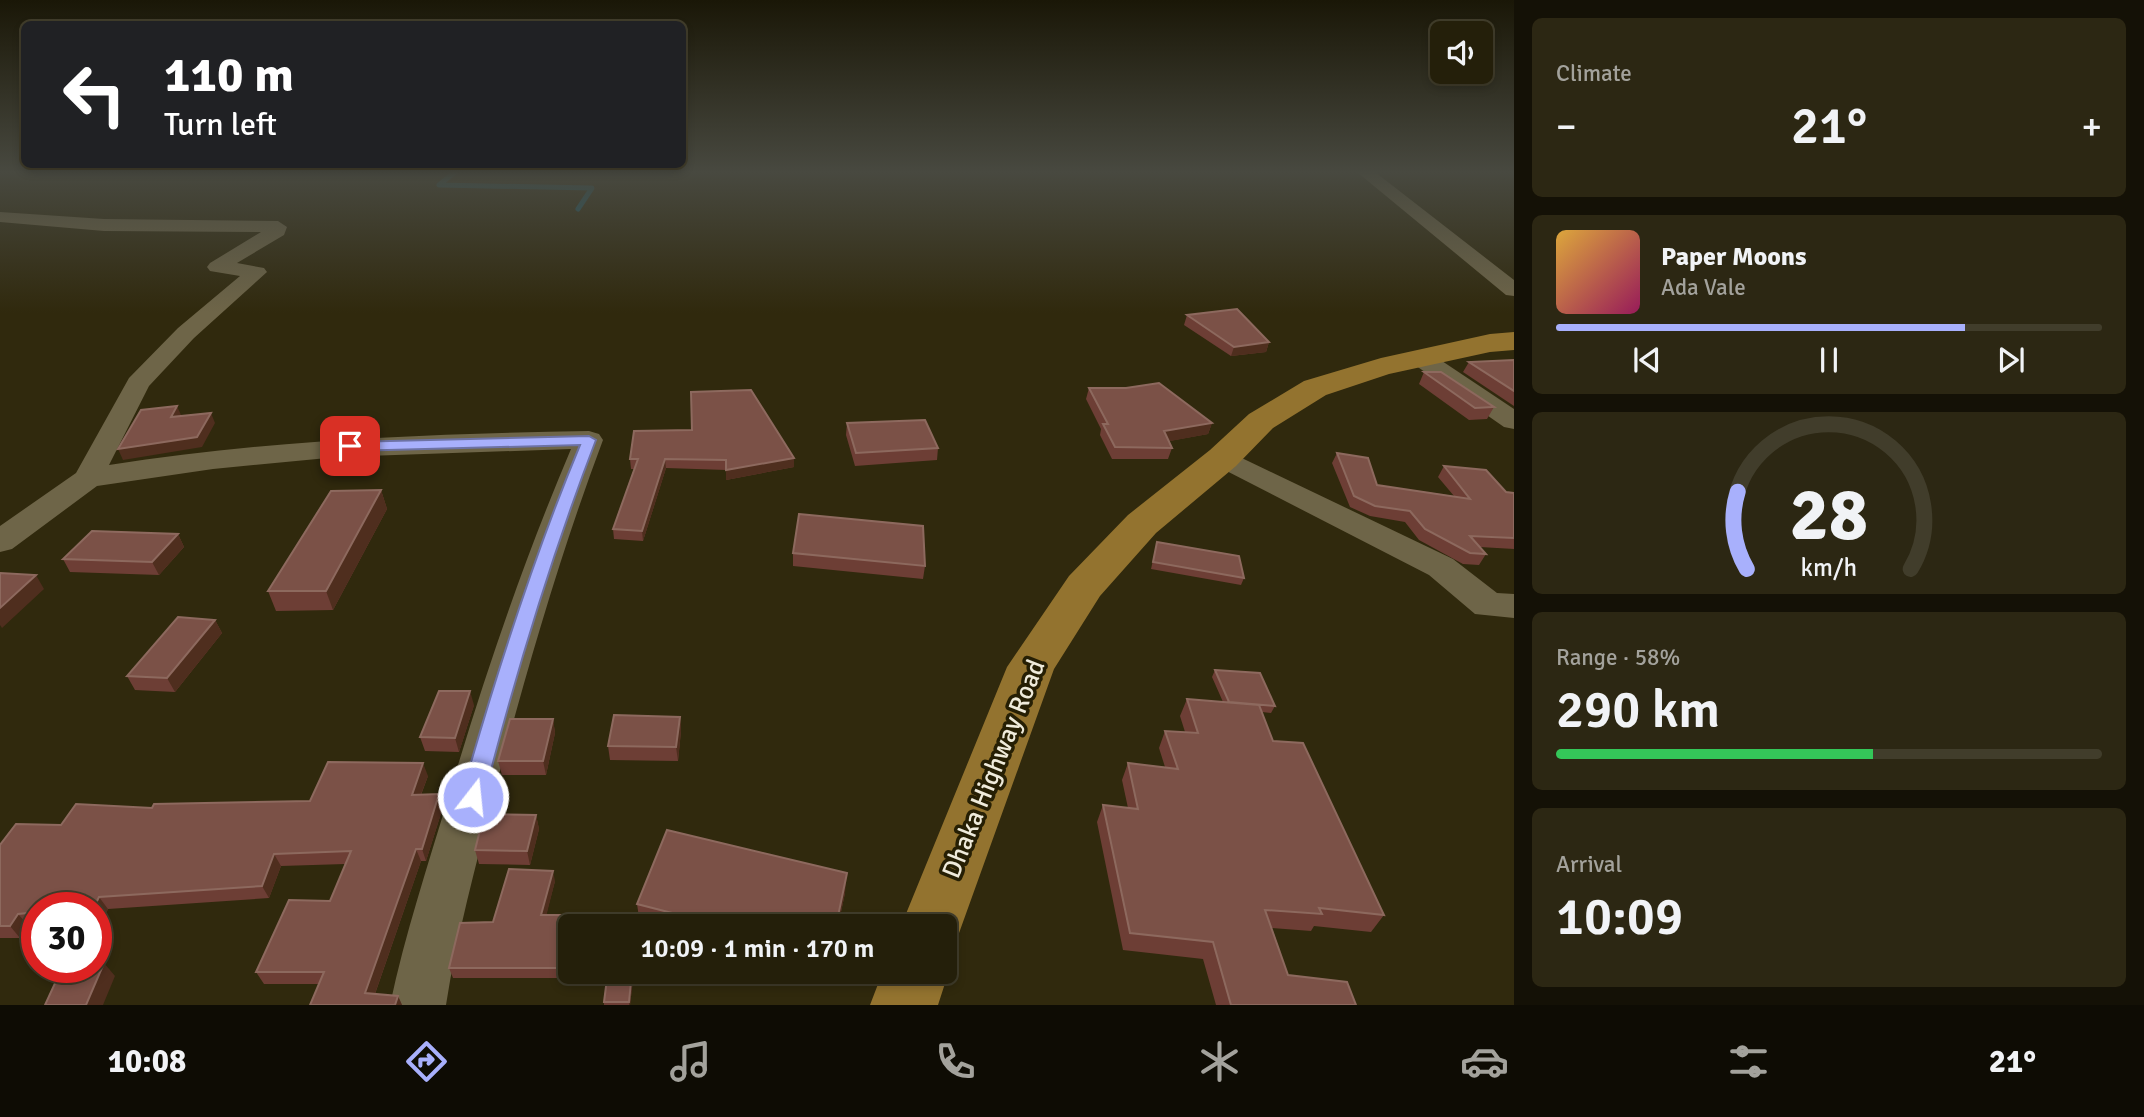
<!DOCTYPE html>
<html lang="en">
<head>
<meta charset="utf-8">
<style>
	:root { --surface:#241f0a; --page:#2c2713; --text:#f1f3f6; --muted:#a3a29c; --line:#413d2b; --accent:#a8b0fc }
	body { margin:0; font-family:Signika,sans-serif; background:var(--page); color:var(--text); height:100vh; display:flex; flex-direction:column; font-size:26px; white-space:nowrap }
	* { box-sizing:border-box; margin:0 }
	p { font-size:23px; color:var(--muted) }
	.icon { flex:none; width:38px; height:38px; fill:none; stroke:currentColor; stroke-width:2; stroke-linecap:round; stroke-linejoin:round }
	.map { position:relative; flex:1; overflow:hidden }
	.panel { display:flex; flex-direction:column; gap:18px; padding:18px; background:#141106; width:630px }
	.panel>* { flex:none }
	.top-card { position:absolute; left:21px; top:21px; width:665px; height:147px; border-radius:10px; box-shadow:0 4px 10px #0003,0 0 0 2px var(--line); background:#202124; color:#fff; overflow:hidden }
	.fabs { position:absolute; left:1430px; top:21px; display:grid; gap:14px }
	.fabs a { display:grid; place-items:center; width:63px; height:63px; border-radius:10px; background:var(--surface); box-shadow:0 4px 10px #0003,0 0 0 2px var(--line); font-size:35px }
	.speed { position:absolute; left:21px; top:892px; display:flex; gap:14px; font-size:35px; font-weight:700; text-align:center }
	.speed>* { display:grid; place-content:center; width:91px; height:91px; border-radius:50%; background:var(--surface); box-shadow:0 4px 10px #0003,0 0 0 2px var(--line); line-height:1 }
	.speed .limit { border:10px solid #d22; background:#fff; color:#111 }
	.pin { position:absolute; display:grid; place-items:center; width:60px; height:60px; color:#fff; margin:-30px; border-radius:14px; box-shadow:0 4px 10px #0006 }
	.me { position:absolute; width:77px; margin:-38px; rotate:16deg; stroke-linejoin:round; filter:drop-shadow(0 0 5px #0008) }
	.turn { display:flex; align-items:center; gap:24px; height:147px; padding:0 28px; font-size:32px }
	.turn .icon { width:91px; height:91px; stroke-width:2.5 }
	.turn b { display:block; font-size:49px; line-height:60px }
	.big { font-size:52px; font-weight:600; line-height:1.1 }
	.panel .widget { flex:1; display:flex; flex-direction:column; justify-content:center; gap:10px; min-width:0; padding:0 24px; border-radius:10px; background:var(--page) }
	.panel .dial { align-items:center; gap:0 }
	.dial svg { height:182px; overflow:visible; fill:none; stroke:var(--line); stroke-width:7; stroke-linecap:round; text-anchor:middle }
	.dial text { fill:var(--text); stroke:none }
	.song { display:flex; align-items:center; gap:21px }
	.cover { width:84px; height:84px; border-radius:10px; background:linear-gradient(135deg,hsl(40 70% 55%),hsl(330 70% 35%)) }
	.played { height:7px; border-radius:4px; background:linear-gradient(90deg,var(--accent) 75%,var(--line) 75%) }
	.keys { display:flex; justify-content:space-around; direction:ltr }
	.heat { display:flex; justify-content:space-between; align-items:center; font-size:38px; direction:ltr }
	.charge { height:10px; border-radius:5px; background:linear-gradient(90deg,#34c759 58%,var(--line) 0) }
	.trip { position:absolute; left:558px; top:914px; width:399px; height:70px; border-radius:10px; background:var(--surface); box-shadow:0 4px 10px #0003,0 0 0 2px var(--line); font-weight:600; line-height:70px; text-align:center }
	.tabs { display:flex; height:112px; justify-content:space-around; align-items:center; background:#0e0c04; color:var(--muted) }
	.tabs .icon { width:49px; height:49px }
	.tabs .selected { color:var(--accent) }
	.tabs b { font-size:32px; color:var(--text) }
	main { display:flex; flex:1; min-height:0 }
	.map>svg:first-child { display:block }
	.lines { fill:none; stroke-linecap:round; stroke-linejoin:round }
	.stream { stroke:#195e73; stroke-width:5 }
	.minor { fill:#6e6548; fill-rule:evenodd }
	.primary { fill:#93732f; fill-rule:evenodd }
	.wall { fill:#6d3e35 }
	.shaded-wall { fill:#4f2e1e }
	.building { fill:#7b5147; stroke:#8d695e; stroke-width:2 }
	.route { fill:#a8b0fc; stroke:#6d72a4; stroke-width:2 }
	.labels { text-anchor:middle; dominant-baseline:central; stroke-width:7; stroke-linejoin:round; paint-order:stroke }
	.street-label { font-size:26px; fill:#efebdb; stroke:#261f04 }
</style>
</head>
<body>
<main>
<div class="map">
<svg width="1514" height="1005" viewBox="0 0 1514 1005">
	<rect width="100%" height="100%" fill="#30290d"/>
	<g class="lines">
		<path class="stream" d="M455,172l-16,13 153,3 -14,21"/>
		<path class="minor" d="M1357,172h18l139,108v16l-8,-1z
			M0,212l104,7 174,2 9,6 -3,8 -47,28 27,5 3,4 -73,66 -45,48 -40,79c159,-25 319,-31 480,-34l10,3 4,6c-44,117 -78,236 -110,357 -17,69 -36,137 -47,208h-56c15,-71 38,-140 59,-210 35,-118 74,-233 122,-346l-233,8 -125,12 -116,17 -85,63 -12,3v-26l76,-53 53,-95 49,-50 62,-52 -30,-5 -3,-4 3,-4 51,-31 -157,-1 -104,-9z
			M1421,351l9,2 84,56v20l-10,-2 -92,-64 -3,-5 3,-5z
			M1223,449l230,110 44,34 17,1v24l-39,-4 -46,-39 -216,-111 -5,-6 5,-6z"/>
		<path class="primary" d="M1514,332v18l-24,2 -101,22 -63,21 -53,33 -37,38 -80,67 -56,63 -46,73 -100,278 -9,4v-25h-44l106,-259 62,-91 59,-61 82,-65 39,-36 55,-33 77,-23 109,-24z
			M945,962l4,9 -11,34h-68l13,-34h62z"/>
	</g>
	<path class="wall" d="M1187,315l82,27 -3,10 -35,4 -47,-31z
		M1514,360v46l-51,-34 6,-10z
		M1424,372l70,35 -7,12 -18,1 -50,-36z
		M1089,388l123,35 -4,11 -39,7 3,7 -4,11h-56l-12,-24 1,-6 -15,-30z
		M847,423l91,25 -1,12 -82,6 -9,-31z
		M1337,453l40,32 77,11 -16,-19 6,-11 62,26 8,1v56l-34,-2 6,7 -7,11 -16,-1 -44,-24 -14,-18 -35,-6 -20,-9 -18,-44z
		M794,458v9l-68,13v-10l-60,-2 -23,73 -29,-2 -1,-10 21,-60h-3l-1,-10z
		M381,490l6,19 -54,101 -57,1 -8,-20z
		M178,534l6,13 -25,28 -89,-3 -7,-13z
		M1157,542l87,36 -3,7 -90,-16z
		M793,553l132,13 -2,13 -130,-13z
		M215,620l7,13 -47,59 -40,-2 -8,-14z
		M1215,670l60,36 -4,7 -9,-1 11,29 111,174 -13,17 -57,-6 -3,5 -39,-3 16,47 68,30h-140l-13,-46 -80,-9 -26,-128 6,-17 25,3 -6,-28 6,-17 37,4 -6,-19 6,-17 20,1 -5,-16 7,-17 36,3 -11,-25z
		M474,705l-15,47 -34,-1 -5,-14z
		M680,717l1,14 -3,30 -68,-1 -2,-14z
		M553,719l2,14 -9,42h-44l-4,-14z
		M428,776l-7,19 18,-1 4,13 -17,54h-5l-46,133 23,2 4,9h-92l9,-21h-55l-8,-12 74,-71 15,-37 -64,2 -12,32 -161,11 -4,8 -8,1v-10h-59v17l-8,1 -9,12h-20v-93l61,-20 91,-17 158,-7z
		M536,815l3,14 -9,36 -51,-1 -4,-14z
		M555,881l-9,34h54l2,11h-32v45h26l-1,7h-142l-4,-10 44,-46z
		M845,893l-7,33h-191l-7,-2 -3,-20z
		M634,971l-4,34h-26v-3z"/>
	<path class="shaded-wall" d="M1269,342l-3,10 -35,4 3,-9z
		M177,406l4,9 -6,12 -4,-10z
		M211,413l4,10 -13,24 -79,13 -5,-11z
		M1212,423l-4,11 -48,9 4,-12z
		M794,458v9l-68,13v-10z
		M665,459l1,9 -23,73 -1,-10z
		M381,490l6,19 -54,101 -7,-19z
		M178,534l6,13 -25,28 -7,-13z
		M36,575l8,14 -42,39 -2,-3v-17z
		M215,620l7,13 -47,59 -8,-14z
		M470,691l4,14 -15,47 -4,-14z
		M680,717l1,14 -3,30 -2,-14z
		M553,719l2,14 -9,42 -3,-14z
		M423,763l5,13 -12,31 -4,-12z
		M439,794l4,13 -17,54 -4,-12z
		M536,815l3,14 -9,36 -3,-14z
		M416,849l5,12 -50,144 -6,-12z
		M274,854l7,12 -12,32 -7,-12z
		M553,871l2,10 -11,44 -3,-10z
		M847,873l-2,20 -7,33h-2z
		M99,897l9,12 -4,8 -9,-12z
		M18,914l11,12 -9,12 -10,-12z
		M104,963l11,13 -12,29h-17z
		M632,971h2l-4,34h-1z
		M398,996l4,9h-7z"/>
	<path class="building" d="M1237,309l32,33 -35,5 -47,-32z
		M1514,360v31l-45,-29z
		M1424,372h17l53,35 -19,1z
		M1159,383l53,40 -48,8 8,17 -57,-1 -12,-23h5l-19,-36h37z
		M751,390l43,68 -68,12v-10l-61,-1 -23,72 -29,-2 25,-70h-8l4,-28 58,-1 -1,-38z
		M177,406l-6,11 40,-4 -14,24 -79,12 23,-39z
		M925,420l13,28 -82,5 -9,-30z
		M1337,453l31,5 9,27 93,14 -26,-33 42,4 20,22 8,1v45l-44,-2 16,18 -16,-1 -45,-24 -15,-18 -35,-5 -21,-10z
		M381,490l-55,101h-58l63,-100z
		M799,514l124,12 2,40 -132,-13z
		M92,531l86,3 -26,28 -89,-3z
		M1157,542l82,14 5,22 -91,-16z
		M0,573l36,2 -36,33z
		M178,617l37,3 -48,58 -40,-2z
		M1215,670l45,3 15,33 -46,-4z
		M439,691h31l-15,47 -35,-1z
		M1187,699l72,6 14,36 30,2 81,172 -65,-7 3,6 -57,-4 23,65 59,7 9,23h-125l-18,-63 -83,-9 -27,-128 35,4 -10,-46 50,6 -13,-38 33,2z
		M614,715l66,2 -4,30 -68,-1z
		M510,719h43l-10,42h-45z
		M328,762l95,1 -11,32 27,-1 -17,55h-6l-51,144 33,3 -3,9h-85l14,-33h-68l33,-72 41,1 21,-50 -77,3 -12,32 -163,11 -4,8 -30,3h-28v4l-19,2 -8,12h-10v-81l16,-21 45,1 15,-21 76,4 2,-4 156,-3z
		M484,814l52,1 -9,36 -52,-1z
		M667,830l180,43 -11,53h-113l-86,-22z
		M509,869l44,2 -12,44h59l-1,11h-29v42h-121l11,-45 33,-1z
		M104,963l-18,42h-41l17,-37h34v-4z
		M608,971h24l-3,31h-25z"/>
	<linearGradient id="sky" x2="0" y2="1"><stop stop-color="#1a1707"/><stop offset="0.55" stop-color="#484940"/><stop offset="1" stop-color="#484940" stop-opacity="0"/></linearGradient>
	<rect width="1514" height="313" fill="url(#sky)"/>
	<path class="route" d="M589,436l7,4c-45,117 -81,236 -112,357l-3,7 -8,3 -8,-3 -4,-7c34,-120 71,-237 119,-352l-230,6 -7,-5 7,-4z"/>
	<g class="labels">
		<g class="street-label">
			<text transform="translate(994 769) rotate(-68)">Dhaka Highway Road</text>
		</g>
	</g>
</svg>
<div class="fabs">
<a><svg class="icon" aria-label="sound" viewBox="0 0 24 24"><path d="M4 9h4l5-4v14l-5-4H4zM17 9q2 3 0 6"/></svg></a>
</div>
<div class="speed"><div class="limit">30</div></div>
<div class="pin" style="left:350px;top:446px;background:#d93025"><svg class="icon" aria-label="arrive" viewBox="0 0 24 24"><path d="M6 21V4h12l-3 4 3 4H6"/></svg></div>
<svg class="me" style="left:473px;top:797px" viewBox="-20 -20 40 40"><circle r="17" fill="#a8b0fc" stroke="#fff" stroke-width="3"/><path d="M0-11L8 9 0 5-8 9z" fill="#fff"/></svg>
<div class="trip">10:09 · 1 min · 170 m</div>
<div class="top-card">
<div class="turn"><svg class="icon" aria-label="left" viewBox="0 0 24 24"><path d="M17 20v-9H6M10 6l-5 5 5 5"/></svg><div><b>110 m</b>Turn left</div></div>
</div>
</div>
<section class="panel">
<div class="widget"><p>Climate</p>
<div class="heat"><a>−</a><b class="big">21°</b><a>+</a></div>
</div>
<div class="widget">
<div class="song"><i class="cover"></i><div><b>Paper Moons</b><p>Ada Vale</p></div></div>
<div class="played"></div>
<div class="keys"><svg class="icon" aria-label="previous" viewBox="0 0 24 24"><path d="M18 5L8 12l10 7zM5 5v14"/></svg><svg class="icon" aria-label="pause" viewBox="0 0 24 24"><path d="M8 5v14M16 5v14"/></svg><svg class="icon" aria-label="next" viewBox="0 0 24 24"><path d="M6 5l10 7-10 7zM19 5v14"/></svg></div>
</div>
<div class="widget dial"><svg viewBox="0 0 100 80">
<path d="M14 69A42 42 0 1 1 86 69"/>
<path d="M14 69A42 42 0 0 1 10 35" stroke="#a8b0fc"/>
<text x="50" y="56" font-size="32" font-weight="700">28</text>
<text x="50" y="72" font-size="11">km/h</text>
</svg></div>
<div class="widget"><p>Range · 58%</p><b class="big">290 km</b><div class="charge"></div></div>
<div class="widget"><p>Arrival</p><b class="big">10:09</b></div>
</section>
</main>
<nav class="tabs">
<b>10:08</b>
<svg class="icon selected" aria-label="directions" viewBox="0 0 24 24"><path d="M12 3l9 9-9 9-9-9zM9 14v-3h6M13 9l2 2-2 2"/></svg>
<svg class="icon" aria-label="music" viewBox="0 0 24 24"><path d="M9 18V5l10-2v13"/><circle cx="6" cy="18" r="3"/><circle cx="16" cy="16" r="3"/></svg>
<svg class="icon" aria-label="phone" viewBox="0 0 24 24"><path d="M5 4h4l2 5-3 2q2 4 5 5l2-3 5 2v4C11 20 4 13 5 4z"/></svg>
<svg class="icon" aria-label="climate" viewBox="0 0 24 24"><path d="M12 3v18M4 7l16 10M4 17L20 7"/></svg>
<svg class="icon" aria-label="car" viewBox="0 0 24 24"><path d="M5 17H2v-5l4-1 3-4h7l3 4 3 1v5h-3M9 17h6M6 11h13"/><circle cx="7" cy="17" r="2"/><circle cx="17" cy="17" r="2"/></svg>
<svg class="icon" aria-label="filters" viewBox="0 0 24 24"><path d="M4 7h16M4 17h16"/><circle cx="9" cy="7" r="2"/><circle cx="15" cy="17" r="2"/></svg>
<b>21°</b>
</nav>
</body>
</html>
